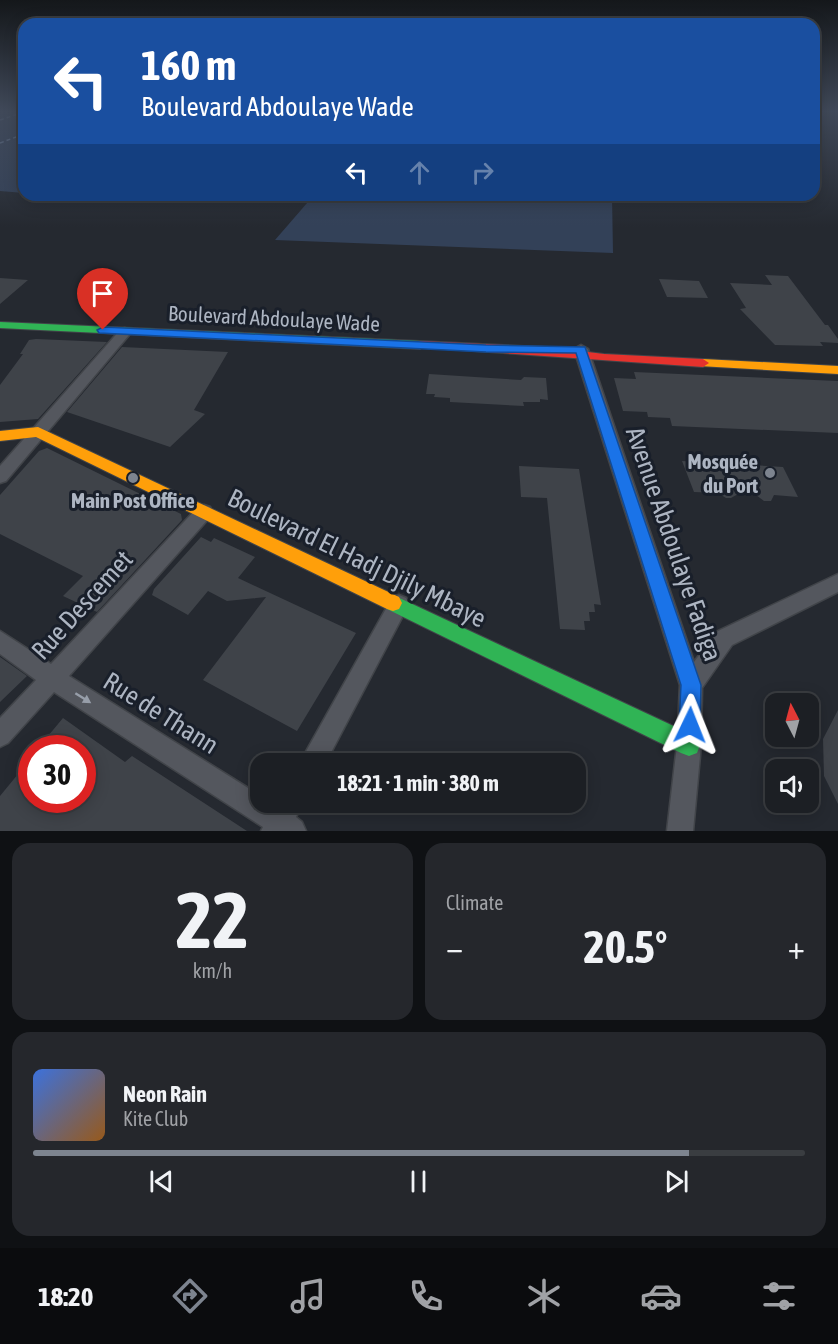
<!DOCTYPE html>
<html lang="en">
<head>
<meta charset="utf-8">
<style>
	:root { --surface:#1c1f24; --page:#25272c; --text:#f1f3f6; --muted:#a0a2a6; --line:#3a3d41; --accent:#7d848f }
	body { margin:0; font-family:"Asap Condensed",sans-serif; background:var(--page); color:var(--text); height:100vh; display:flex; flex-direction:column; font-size:22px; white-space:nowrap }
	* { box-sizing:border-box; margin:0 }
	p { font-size:20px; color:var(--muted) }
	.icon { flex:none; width:33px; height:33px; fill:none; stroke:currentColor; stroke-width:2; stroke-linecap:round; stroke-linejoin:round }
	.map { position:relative; height:831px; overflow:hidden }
	.details { display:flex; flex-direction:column; gap:12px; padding:12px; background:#0f1114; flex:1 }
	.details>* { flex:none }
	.top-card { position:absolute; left:18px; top:18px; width:802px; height:183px; border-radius:18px; box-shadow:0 3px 15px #0003,0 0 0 2px var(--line); background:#1a4fa0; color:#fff; overflow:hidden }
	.needle { width:39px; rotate:354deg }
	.buttons { position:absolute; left:765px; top:693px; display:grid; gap:12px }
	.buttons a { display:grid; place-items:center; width:54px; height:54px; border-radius:12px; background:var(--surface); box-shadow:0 3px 15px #0003,0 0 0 2px var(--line); font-size:30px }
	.speed { position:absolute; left:18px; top:735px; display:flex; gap:12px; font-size:30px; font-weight:700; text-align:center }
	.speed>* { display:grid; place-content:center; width:78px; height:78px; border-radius:50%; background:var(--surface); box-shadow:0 3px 15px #0003,0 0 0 2px var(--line); line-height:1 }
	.speed .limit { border:9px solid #d22; background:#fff; color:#111 }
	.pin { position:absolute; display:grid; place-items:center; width:51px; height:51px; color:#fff; margin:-62px -26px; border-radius:50% 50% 50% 0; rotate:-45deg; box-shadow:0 0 6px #0007 }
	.pin .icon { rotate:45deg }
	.me { position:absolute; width:66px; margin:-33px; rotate:2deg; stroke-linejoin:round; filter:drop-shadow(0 0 4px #0008) }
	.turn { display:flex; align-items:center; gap:21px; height:126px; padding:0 24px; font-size:27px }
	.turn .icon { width:78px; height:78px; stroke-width:2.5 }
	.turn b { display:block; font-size:42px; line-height:51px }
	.lanes { display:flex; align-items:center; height:57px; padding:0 24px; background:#0003; justify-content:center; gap:30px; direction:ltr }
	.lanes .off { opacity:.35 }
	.big { font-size:45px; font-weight:700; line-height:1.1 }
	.details .card { flex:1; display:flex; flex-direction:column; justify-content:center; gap:9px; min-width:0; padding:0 21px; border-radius:18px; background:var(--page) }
	.details .dial { align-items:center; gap:0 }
	.dial b { font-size:78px; line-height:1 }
	.song { display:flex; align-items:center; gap:18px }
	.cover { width:72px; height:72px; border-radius:9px; background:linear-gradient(135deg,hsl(220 70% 55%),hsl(30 70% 35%)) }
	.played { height:6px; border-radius:3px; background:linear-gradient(90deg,var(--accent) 85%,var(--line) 85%) }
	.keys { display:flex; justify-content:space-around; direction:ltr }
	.heat { display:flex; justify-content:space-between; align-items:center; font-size:33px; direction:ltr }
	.details .tiles { flex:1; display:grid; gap:12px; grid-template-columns:1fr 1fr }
	.card:last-child { grid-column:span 2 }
	.trip { position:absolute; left:250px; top:753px; width:336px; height:60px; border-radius:18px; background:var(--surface); box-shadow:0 3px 15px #0003,0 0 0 2px var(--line); font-weight:700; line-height:60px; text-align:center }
	.menu { display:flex; height:96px; justify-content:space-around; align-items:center; background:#0b0c0e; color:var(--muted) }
	.menu .icon { width:42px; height:42px }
	.menu .selected { color:var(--accent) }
	.menu b { font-size:27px; color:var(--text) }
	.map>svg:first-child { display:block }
	.water { fill:#334158 }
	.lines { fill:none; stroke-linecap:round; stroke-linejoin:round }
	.ferry { stroke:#768baa; stroke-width:1.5; stroke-dasharray:4 3; stroke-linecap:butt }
	.building { fill:#3f4349 }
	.street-casing { stroke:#414449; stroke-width:3 }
	.fast-casing { stroke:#414449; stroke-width:2 }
	.slow-casing { stroke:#414449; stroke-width:2 }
	.jam-casing { stroke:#414449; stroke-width:2 }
	.street { fill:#54575e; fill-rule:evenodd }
	.fast { fill:#30b455; fill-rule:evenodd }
	.slow { fill:#ff9f0a; fill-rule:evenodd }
	.jam { fill:#e5322d; fill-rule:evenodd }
	.oneway { fill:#979ea9 }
	.route { fill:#1a73e8; stroke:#114b97; stroke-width:1.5 }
	.poi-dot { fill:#7d848f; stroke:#191f2a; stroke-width:2 }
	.labels { text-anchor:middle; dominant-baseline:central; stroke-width:6; stroke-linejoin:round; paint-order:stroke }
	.street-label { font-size:21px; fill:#adb5c2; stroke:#191f2a }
	.poi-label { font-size:21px; font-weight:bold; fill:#adb5c2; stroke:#191f2a; text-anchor:end }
	.near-street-label { font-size:26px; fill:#adb5c2; stroke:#191f2a }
</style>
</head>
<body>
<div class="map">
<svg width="838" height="831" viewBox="0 0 838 831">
	<rect width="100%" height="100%" fill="#252930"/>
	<path class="water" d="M3,111h21v82l-24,-2v-79z
		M314,195h298l1,58 -338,-13z"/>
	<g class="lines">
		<path class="ferry" d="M0,120l24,-8
			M0,143l24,-9"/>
	</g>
	<path class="building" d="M765,275l23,1 37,49h3l10,14v4l-18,-1 3,4 -48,-1 -35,-36 6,-1 -16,-25 42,2z
		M0,278l28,2 -28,24z
		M659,279l40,2 9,17 -41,-1z
		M36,339l71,3 -69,77 -38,3v-37l23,-31h-3l9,-14z
		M122,347l106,5 -34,58 11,4 -35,33 -103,-35z
		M634,372l204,9v52l-166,-7 -2,-8 -22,-1 -1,-5 -24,-1 -9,-33 22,1z
		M429,374l92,6 3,-3 22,1 2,22 -8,-1v3h-17l1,4 -74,-4v-4l-16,-1 1,-3h-9z
		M47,448l134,66 1,6 -85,92 -34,-16 20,-20 -83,-42v-39l39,-44z
		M682,461l101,6 15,30 -24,-2 -3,6h-7l-8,-6 -18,-1 -7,4h-5l-8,-5 -24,-1z
		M519,466l60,3 22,136 -7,-1 1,8h-6l1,9h-6l1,9 -25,-1 -13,-131 -26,-1z
		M201,537l10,5 3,-4 41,19 -17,21 118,55 -59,98 -94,-51 63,-83 -39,4 -19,-10 -20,24 -36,-20 2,-6z
		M0,657l27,19 -27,26z
		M838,710v94l-14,-28 -1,-37z
		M63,718l62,44 7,-6 115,75h-247v-35l32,-39v43h50v-52h-44z"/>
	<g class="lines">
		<g class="street-casing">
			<path id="street" d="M125,328l6,4 -2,3 -123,146 -6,2v-17l121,-137z
				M581,345l7,4 106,313 24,-31 120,-57v18l-106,53 -30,43 -1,57 -8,86h-26l10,-86 3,-60 -106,-336z
				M204,505l6,2 3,5 -3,5 -141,159 192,120v6l14,2 28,-2 -7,15 6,5 4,9h-45l2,-4 -209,-135 -46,51 -8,4v-29l36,-38 -36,-26v-23l51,33 147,-157z
				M399,595l7,3 3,6 -84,160h-26l93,-166z"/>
		</g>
		<g class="fast-casing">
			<path id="fast" d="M0,322l420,19 6,4 -6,4 -420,-21z
				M393,595l304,142 3,8 -3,8 -8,3 -8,-3 -294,-144 -3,-6 3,-6z"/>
		</g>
		<g class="slow-casing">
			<path id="slow" d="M703,359l135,7v8l-139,-8 -2,-3 2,-3z
				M38,427l361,170 3,6 -3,6 -6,2 -6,-2 -351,-172 -36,4v-10z"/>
		</g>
		<g class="jam-casing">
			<path id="jam" d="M420,341l127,6 57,7 99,5 6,4 -6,4 -287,-20 -2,-2 2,-2z"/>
		</g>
		<use href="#street" class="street"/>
		<use href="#fast" class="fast"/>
		<use href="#slow" class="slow"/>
		<use href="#jam" class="jam"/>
	</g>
	<defs><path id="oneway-solid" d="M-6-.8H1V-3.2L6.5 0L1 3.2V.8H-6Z" transform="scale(1.5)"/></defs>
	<use class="oneway" href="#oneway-solid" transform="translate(83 698) rotate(32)"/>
	<linearGradient id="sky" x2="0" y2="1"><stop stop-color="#14171a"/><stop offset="0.49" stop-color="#404959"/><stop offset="1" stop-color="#404959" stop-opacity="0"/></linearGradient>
	<rect width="838" height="227" fill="url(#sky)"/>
	<path class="route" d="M103,327l383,18 99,2 116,338 -1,40 -3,7 -7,3 -8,-3 -3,-7 2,-40 -105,-332 -90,-1 -387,-19 -2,-3z"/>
	<g class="poi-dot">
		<circle cx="770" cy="473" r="6"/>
		<circle cx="133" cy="478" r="6"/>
	</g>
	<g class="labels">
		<g class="street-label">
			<text transform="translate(274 318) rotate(3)">Boulevard Abdoulaye Wade</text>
		</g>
		<g class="poi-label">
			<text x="758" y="461">Mosquée<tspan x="758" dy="24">du Port</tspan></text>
			<text x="133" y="500" text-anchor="middle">Main Post Office</text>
		</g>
		<g class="near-street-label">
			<text transform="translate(674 544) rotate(71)">Avenue Abdoulaye Fadiga</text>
			<text transform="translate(357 558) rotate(26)">Boulevard El Hadj Djily Mbaye</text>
			<text transform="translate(82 605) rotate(-48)">Rue Descemet</text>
			<text transform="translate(161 713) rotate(32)">Rue de Thann</text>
		</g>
	</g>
</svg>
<div class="buttons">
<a><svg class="needle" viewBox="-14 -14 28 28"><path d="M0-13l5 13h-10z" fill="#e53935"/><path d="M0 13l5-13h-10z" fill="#a0a2a6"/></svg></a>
<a><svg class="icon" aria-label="sound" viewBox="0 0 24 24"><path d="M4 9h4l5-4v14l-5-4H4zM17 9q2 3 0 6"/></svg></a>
</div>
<div class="speed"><div class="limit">30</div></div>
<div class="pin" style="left:103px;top:330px;background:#d93025"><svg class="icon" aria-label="arrive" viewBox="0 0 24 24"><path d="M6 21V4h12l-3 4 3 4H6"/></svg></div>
<svg class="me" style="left:690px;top:725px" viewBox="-20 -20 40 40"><path d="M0-17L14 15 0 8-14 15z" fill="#1a73e8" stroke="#fff" stroke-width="4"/></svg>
<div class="trip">18:21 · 1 min · 380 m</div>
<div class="top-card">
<div class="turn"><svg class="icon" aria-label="left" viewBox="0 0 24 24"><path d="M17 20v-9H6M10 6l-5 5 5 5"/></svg><div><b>160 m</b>Boulevard Abdoulaye Wade</div></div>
<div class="lanes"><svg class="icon" aria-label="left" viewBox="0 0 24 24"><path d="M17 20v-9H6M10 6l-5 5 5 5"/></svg><svg class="icon off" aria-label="ahead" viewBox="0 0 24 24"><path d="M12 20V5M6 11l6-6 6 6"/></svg><svg class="icon off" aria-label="right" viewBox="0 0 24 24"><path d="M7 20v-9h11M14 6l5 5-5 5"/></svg></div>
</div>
</div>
<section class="details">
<div class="tiles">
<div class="card dial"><b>22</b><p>km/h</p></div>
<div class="card"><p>Climate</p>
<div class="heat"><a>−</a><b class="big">20.5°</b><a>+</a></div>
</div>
<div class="card">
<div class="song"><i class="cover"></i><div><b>Neon Rain</b><p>Kite Club</p></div></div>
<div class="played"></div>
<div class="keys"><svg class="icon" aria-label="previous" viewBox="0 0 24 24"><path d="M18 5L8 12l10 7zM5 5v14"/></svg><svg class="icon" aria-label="pause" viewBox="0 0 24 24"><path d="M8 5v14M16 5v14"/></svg><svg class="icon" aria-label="next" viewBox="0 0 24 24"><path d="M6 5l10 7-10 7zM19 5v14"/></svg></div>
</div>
</div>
</section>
<nav class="menu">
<b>18:20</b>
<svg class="icon selected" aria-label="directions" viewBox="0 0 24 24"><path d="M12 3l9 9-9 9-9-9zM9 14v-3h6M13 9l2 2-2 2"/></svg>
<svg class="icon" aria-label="music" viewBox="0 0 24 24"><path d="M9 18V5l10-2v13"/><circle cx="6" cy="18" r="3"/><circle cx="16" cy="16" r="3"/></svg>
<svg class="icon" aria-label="phone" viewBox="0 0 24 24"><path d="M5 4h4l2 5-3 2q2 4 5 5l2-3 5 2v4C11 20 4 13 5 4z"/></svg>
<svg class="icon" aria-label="climate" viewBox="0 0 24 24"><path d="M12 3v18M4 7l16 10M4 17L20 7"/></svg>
<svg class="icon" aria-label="car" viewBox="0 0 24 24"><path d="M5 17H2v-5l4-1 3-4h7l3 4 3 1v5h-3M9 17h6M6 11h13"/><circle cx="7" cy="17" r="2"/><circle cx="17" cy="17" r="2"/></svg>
<svg class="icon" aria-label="filters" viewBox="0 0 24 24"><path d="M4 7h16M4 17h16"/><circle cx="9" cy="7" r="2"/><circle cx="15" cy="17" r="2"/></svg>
</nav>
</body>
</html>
